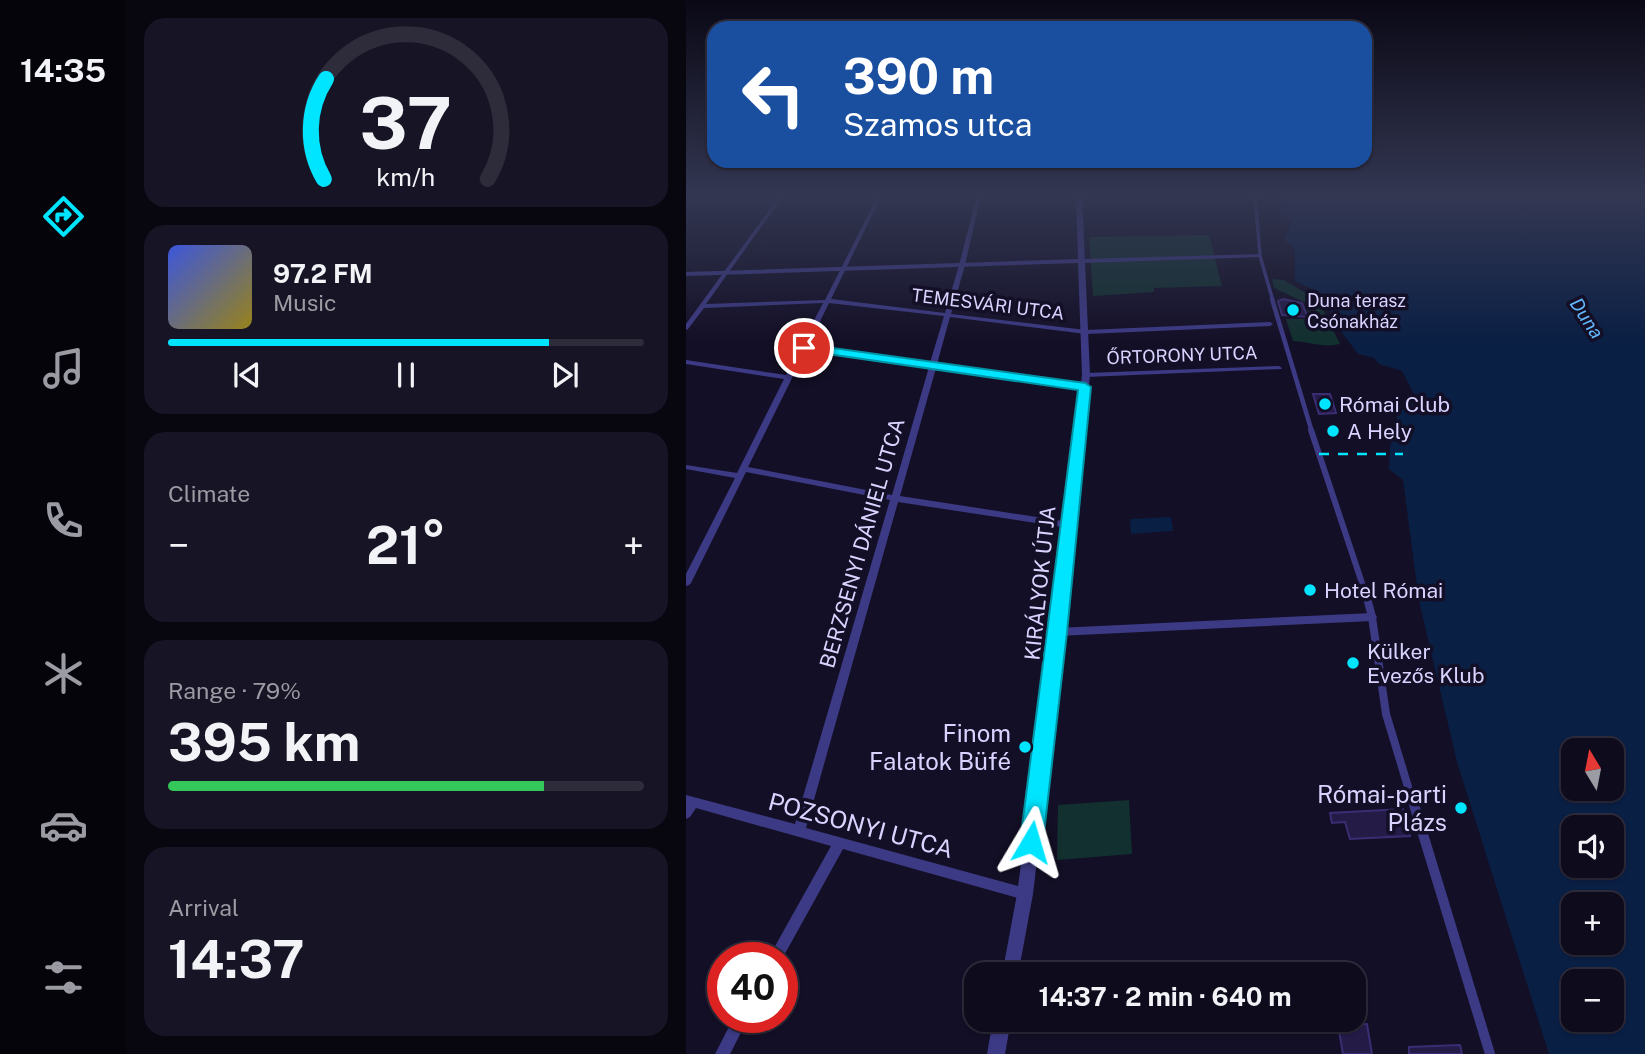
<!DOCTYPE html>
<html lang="en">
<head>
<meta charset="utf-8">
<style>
	:root { --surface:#0e0b1c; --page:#171425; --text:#f1f3f6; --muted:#9b9ba3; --line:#2e2b3b; --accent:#00e5ff }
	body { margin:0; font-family:"Public Sans",sans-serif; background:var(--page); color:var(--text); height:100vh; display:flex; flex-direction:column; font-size:26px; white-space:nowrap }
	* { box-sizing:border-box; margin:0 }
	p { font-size:23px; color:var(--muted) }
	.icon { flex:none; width:38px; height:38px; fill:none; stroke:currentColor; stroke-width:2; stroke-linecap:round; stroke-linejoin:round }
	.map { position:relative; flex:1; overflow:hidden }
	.side { display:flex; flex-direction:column; gap:18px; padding:18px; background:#08060f; width:560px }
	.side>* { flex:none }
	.banner { position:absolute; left:21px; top:21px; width:665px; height:147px; border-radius:21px; box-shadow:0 2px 5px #0004,0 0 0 2px var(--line); background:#1a4fa0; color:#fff; overflow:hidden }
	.needle { width:46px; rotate:350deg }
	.tools { position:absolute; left:875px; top:738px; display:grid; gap:14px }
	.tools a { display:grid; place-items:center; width:63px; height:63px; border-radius:14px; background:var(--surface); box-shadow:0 2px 5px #0004,0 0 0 2px var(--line); font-size:35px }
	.speed { position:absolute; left:21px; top:942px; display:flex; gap:14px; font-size:35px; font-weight:700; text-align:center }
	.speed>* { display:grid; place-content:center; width:91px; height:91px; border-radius:50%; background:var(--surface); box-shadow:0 2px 5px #0004,0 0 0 2px var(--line); line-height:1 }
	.speed .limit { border:10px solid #d22; background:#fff; color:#111 }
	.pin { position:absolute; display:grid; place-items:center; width:60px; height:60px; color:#fff; margin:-30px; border:4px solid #fff; border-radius:50%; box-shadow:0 2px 7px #0007 }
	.me { position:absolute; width:77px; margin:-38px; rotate:7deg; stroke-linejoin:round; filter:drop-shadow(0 0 5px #0008) }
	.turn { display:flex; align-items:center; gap:24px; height:147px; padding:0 21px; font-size:32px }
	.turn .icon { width:91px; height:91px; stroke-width:2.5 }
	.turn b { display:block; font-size:49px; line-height:60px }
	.big { font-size:52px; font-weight:700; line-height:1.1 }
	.side .tile { flex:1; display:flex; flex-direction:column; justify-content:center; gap:10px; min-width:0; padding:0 24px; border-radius:21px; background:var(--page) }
	.side .dial { align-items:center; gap:0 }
	.dial svg { height:182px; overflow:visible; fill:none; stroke:var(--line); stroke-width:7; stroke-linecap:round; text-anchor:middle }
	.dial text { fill:var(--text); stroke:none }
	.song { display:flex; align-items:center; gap:21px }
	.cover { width:84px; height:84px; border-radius:10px; background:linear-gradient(135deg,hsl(230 70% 55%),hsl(50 70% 35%)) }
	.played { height:7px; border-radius:4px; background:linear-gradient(90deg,var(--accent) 80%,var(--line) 80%) }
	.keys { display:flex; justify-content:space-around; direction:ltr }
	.heat { display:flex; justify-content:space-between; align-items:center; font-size:38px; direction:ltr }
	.charge { height:10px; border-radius:5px; background:linear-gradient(90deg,#34c759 79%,var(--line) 0) }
	.trip { position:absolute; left:278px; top:962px; width:402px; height:70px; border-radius:21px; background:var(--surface); box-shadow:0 2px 5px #0004,0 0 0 2px var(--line); font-weight:700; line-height:70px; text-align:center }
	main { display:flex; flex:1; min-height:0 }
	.tab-bar { display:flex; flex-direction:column; width:126px; justify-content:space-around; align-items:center; background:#06040b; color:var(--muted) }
	.tab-bar .icon { width:49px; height:49px }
	.tab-bar .active { color:var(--accent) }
	.tab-bar b { font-size:32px; color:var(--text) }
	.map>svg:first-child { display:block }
	.green { fill:#12302f }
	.water { fill:#0a1f44; fill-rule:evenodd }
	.building { fill:#241b47; stroke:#3b2d73; stroke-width:2 }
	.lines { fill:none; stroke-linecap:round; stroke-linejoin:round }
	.pedestrian-far4 { stroke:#3d3a85; stroke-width:3.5 }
	.pedestrian-far3 { stroke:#3d3a85; stroke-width:4.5 }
	.pedestrian-far2 { stroke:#3d3a85; stroke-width:6 }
	.pedestrian-far1 { stroke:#3d3a85; stroke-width:8 }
	.pedestrian { stroke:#3d3a85; stroke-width:10 }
	.minor { fill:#3d3a85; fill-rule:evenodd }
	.tertiary { fill:#3d3a85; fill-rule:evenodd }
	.rail { stroke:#00e5ff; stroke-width:2.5; stroke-dasharray:10 9; stroke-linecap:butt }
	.route { fill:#00e5ff; stroke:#0095a6; stroke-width:2 }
	.poi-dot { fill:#00e5ff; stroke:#130f26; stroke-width:2.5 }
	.labels { text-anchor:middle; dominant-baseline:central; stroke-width:7; stroke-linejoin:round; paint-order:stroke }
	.far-poi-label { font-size:18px; fill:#d9d4ff; stroke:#130f26; text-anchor:start }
	.far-street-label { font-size:18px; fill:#d9d4ff; stroke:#130f26 }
	.far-water-label { font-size:19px; font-style:italic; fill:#62b6ff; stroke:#130f26 }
	.poi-label { font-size:21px; fill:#d9d4ff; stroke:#130f26; text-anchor:start }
	.street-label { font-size:21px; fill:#d9d4ff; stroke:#130f26 }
	.near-poi-label { font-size:24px; fill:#d9d4ff; stroke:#130f26; text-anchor:end }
	.near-street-label { font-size:24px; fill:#d9d4ff; stroke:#130f26 }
</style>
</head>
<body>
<main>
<nav class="tab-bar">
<b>14:35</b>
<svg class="icon active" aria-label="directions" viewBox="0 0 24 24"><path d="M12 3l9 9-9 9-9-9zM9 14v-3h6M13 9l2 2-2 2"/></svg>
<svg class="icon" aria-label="music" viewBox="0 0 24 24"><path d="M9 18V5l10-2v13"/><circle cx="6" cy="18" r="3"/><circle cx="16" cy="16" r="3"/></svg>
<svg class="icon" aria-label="phone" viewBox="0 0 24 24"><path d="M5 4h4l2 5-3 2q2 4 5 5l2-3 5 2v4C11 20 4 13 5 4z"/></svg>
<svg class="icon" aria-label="climate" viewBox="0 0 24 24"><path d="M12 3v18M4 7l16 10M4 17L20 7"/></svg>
<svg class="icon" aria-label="car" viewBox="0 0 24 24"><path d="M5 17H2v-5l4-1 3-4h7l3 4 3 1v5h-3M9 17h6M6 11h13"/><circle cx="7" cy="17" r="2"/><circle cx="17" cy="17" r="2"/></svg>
<svg class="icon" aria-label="filters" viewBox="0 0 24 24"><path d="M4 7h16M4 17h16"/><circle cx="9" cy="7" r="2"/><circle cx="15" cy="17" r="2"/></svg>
</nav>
<section class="side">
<div class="tile dial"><svg viewBox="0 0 100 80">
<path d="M14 69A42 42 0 1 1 86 69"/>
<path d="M14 69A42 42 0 0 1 15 25" stroke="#00e5ff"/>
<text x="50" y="56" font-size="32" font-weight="700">37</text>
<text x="50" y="72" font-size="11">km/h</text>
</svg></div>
<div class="tile">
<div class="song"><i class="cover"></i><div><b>97.2 FM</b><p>Music</p></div></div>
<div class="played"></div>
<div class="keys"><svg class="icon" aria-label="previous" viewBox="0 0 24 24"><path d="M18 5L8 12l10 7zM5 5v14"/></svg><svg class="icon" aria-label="pause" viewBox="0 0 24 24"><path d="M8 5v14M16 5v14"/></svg><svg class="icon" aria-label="next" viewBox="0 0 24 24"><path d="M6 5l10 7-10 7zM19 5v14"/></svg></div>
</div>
<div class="tile"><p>Climate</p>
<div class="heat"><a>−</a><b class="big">21°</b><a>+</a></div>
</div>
<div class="tile"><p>Range · 79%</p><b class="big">395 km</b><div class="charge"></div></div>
<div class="tile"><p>Arrival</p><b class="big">14:37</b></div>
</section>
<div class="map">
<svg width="959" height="1054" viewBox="0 0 959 1054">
	<rect width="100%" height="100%" fill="#130f26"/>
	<path class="green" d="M523,235l13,51 -68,2v4l-61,4 -4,-59z
		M586,279l12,1 35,21 21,43c-17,4 -29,-2 -47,-3l-7,-22h24l-4,-16 -32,-15z
		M443,800l3,54 -75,6 1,-55z"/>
	<path class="water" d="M596,195h363v859h-96l-92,-292 -38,-161 -16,-121 -14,-11 1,-22 8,-35 19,-12 -15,-29 -23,-7 -5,-6 -16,-4 -22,-29 -12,-30 -29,-14v-32l-11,-9 8,-19 -12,-6zM887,751h39v38h-39zM887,828h39v38h-39zM887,905h39v38h-39zM887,982h39v38h-39z
		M485,517l2,14 -42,3 -1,-15z"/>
	<path class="building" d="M597,299l19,4 6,14 -26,-2 -4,-14z
		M627,394h17l6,19 -17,1z
		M717,809l7,27 -60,3 -5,-17 -13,1 -2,-10z
		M681,1024l5,30h-29l-5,-29z
		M774,1045l2,9h-53v-7z"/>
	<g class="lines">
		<path class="pedestrian-far4" d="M569,195l5,61 13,45"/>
		<path class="pedestrian-far3" d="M586,299l40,133"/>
		<path class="pedestrian-far2" d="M625,430l55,165"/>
		<path class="pedestrian-far1" d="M680,594l6,23 14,97 26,86"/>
		<path class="pedestrian" d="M726,798l78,256"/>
		<path class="minor" d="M94,195h4l-78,109 119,-4 53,-105h4l-51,104 114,14 14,-48 18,-70h4l-16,70 -14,49 135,16 184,-8 3,2 -3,2 -184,8 -136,-17 -13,47 148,21 4,2 -4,2 -149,-21 -36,128 169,26 4,3 -4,3 -171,-26 -92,326 219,60 5,1 2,5 -2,5 -5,1 -182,-51 -61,110v-2h-13l62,-111 -135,-38 -6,9 -4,2v-24l109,29 95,-324 -144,-28 -55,111 -2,2 -3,1v-12l49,-96 -49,-9v-4l51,8 47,-94 -98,-15v-4l100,15 37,-72 -119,5 -16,21 -2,1v-6zM143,303l115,13 -14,47 -122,-17zM120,350l123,17 -37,128 -144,-28z
			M574,254l2,1v2l-180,6 -3,-2 3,-2z
			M593,366l3,2 -1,1 -195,8 -3,-2 3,-2z
			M686,613l3,1 2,3 -2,3 -3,1 -314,15 -4,-1 -1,-3 1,-3 4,-1z
			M48,1017h15l-19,37h-15z"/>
		<path class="tertiary" d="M390,195h6l8,180 -26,257 -31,262 -15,81h-16l15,-81 35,-262 30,-257 -4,-112 -392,13v-4l392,-13z
			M307,1020h18l-6,34h-18z"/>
		<path class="rail" d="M633,454h84"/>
	</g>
	<linearGradient id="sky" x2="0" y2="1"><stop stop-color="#0a0815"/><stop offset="0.57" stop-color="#333752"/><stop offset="1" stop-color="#333752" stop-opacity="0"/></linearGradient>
	<rect width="959" height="343" fill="url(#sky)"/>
	<path class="route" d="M118,344l281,39 6,4 -24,245 -24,210 -4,7 -8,3 -8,-3 -3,-7 58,-452 -278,-40 -2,-2z"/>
	<g class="poi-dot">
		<circle cx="607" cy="310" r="7"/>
		<circle cx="639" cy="404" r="7"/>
		<circle cx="647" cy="431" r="7"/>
		<circle cx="624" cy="590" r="7"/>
		<circle cx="667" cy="663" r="7"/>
		<circle cx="339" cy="747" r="7"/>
		<circle cx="775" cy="808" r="7"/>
	</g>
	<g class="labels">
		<g class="far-poi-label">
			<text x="621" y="300">Duna terasz<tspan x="621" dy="21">Csónakház</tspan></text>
		</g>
		<g class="far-street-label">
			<text transform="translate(302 304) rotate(7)">TEMESVÁRI UTCA</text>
			<text transform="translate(496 355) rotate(-2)">ŐRTORONY UTCA</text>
		</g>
		<g class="far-water-label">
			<text transform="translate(901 318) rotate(57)">Duna</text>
		</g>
		<g class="poi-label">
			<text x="653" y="404">Római Club</text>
			<text x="661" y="431">A Hely</text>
			<text x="638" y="590">Hotel Római</text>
			<text x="681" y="651">Külker<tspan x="681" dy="24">Evezős Klub</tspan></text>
		</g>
		<g class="street-label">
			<text transform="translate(176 543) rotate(-74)">BERZSENYI DÁNIEL UTCA</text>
			<text transform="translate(354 583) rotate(-84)">KIRÁLYOK ÚTJA</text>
		</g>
		<g class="near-poi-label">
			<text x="325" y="733">Finom<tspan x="325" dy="28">Falatok Büfé</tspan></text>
			<text x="761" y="794">Római-parti<tspan x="761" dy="28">Plázs</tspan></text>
		</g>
		<g class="near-street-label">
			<text transform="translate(175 825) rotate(15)">POZSONYI UTCA</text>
		</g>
	</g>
</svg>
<div class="tools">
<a><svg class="needle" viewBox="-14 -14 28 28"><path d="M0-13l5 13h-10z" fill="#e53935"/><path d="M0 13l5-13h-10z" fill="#9b9ba3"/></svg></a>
<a><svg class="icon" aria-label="sound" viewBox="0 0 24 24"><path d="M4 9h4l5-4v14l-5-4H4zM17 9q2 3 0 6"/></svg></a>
<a>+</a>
<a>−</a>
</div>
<div class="speed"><div class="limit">40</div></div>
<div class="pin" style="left:118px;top:348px;background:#d93025"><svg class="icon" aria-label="arrive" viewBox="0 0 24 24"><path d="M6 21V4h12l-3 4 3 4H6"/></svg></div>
<svg class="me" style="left:345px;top:842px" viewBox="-20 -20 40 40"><path d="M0-17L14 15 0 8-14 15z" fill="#00e5ff" stroke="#fff" stroke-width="4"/></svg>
<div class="trip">14:37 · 2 min · 640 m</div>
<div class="banner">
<div class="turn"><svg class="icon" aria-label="left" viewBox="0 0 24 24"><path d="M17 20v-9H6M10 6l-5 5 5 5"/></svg><div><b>390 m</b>Szamos utca</div></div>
</div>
</div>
</main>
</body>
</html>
